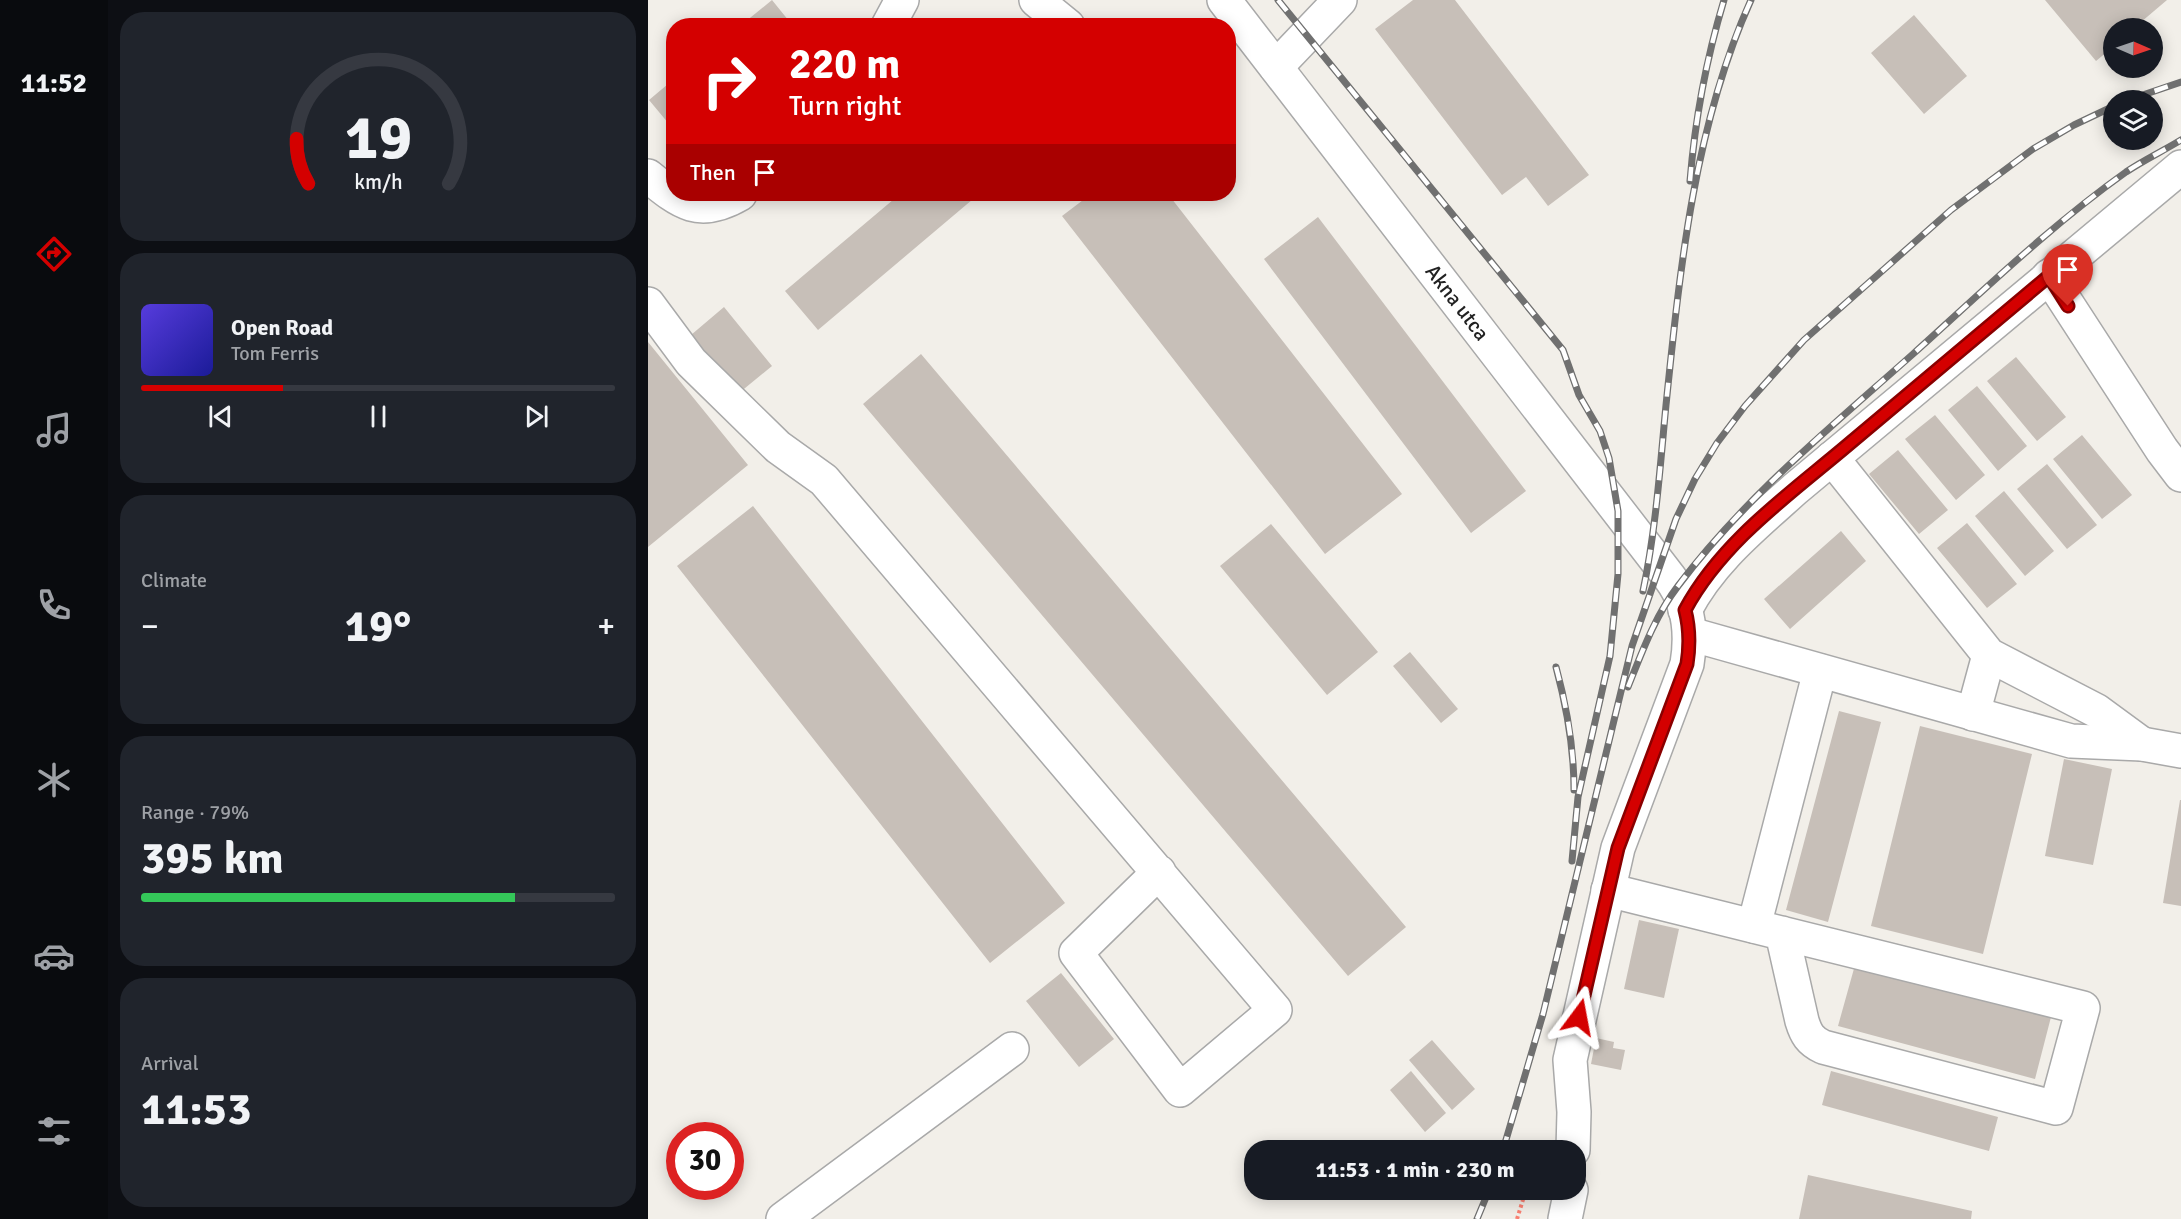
<!DOCTYPE html>
<html lang="en">
<head>
<meta charset="utf-8">
<style>
	:root { --surface:#171b24; --page:#20242c; --text:#f1f3f6; --muted:#9ea1a6; --line:#363941; --accent:#d40000 }
	body { margin:0; font-family:Signika,sans-serif; background:var(--page); color:var(--text); height:100vh; display:flex; flex-direction:column; font-size:22px; white-space:nowrap }
	* { box-sizing:border-box; margin:0 }
	p { font-size:20px; color:var(--muted) }
	.icon { flex:none; width:33px; height:33px; fill:none; stroke:currentColor; stroke-width:2; stroke-linecap:round; stroke-linejoin:round }
	.map { position:relative; flex:1; overflow:hidden }
	.panel { display:flex; flex-direction:column; gap:12px; padding:12px; background:#0d0f14; width:540px }
	.panel>* { flex:none }
	.guide { position:absolute; left:18px; top:18px; width:570px; height:183px; border-radius:24px; box-shadow:0 3px 15px #0003; background:#d40000; color:#fff; overflow:hidden }
	.needle { width:39px; rotate:92deg }
	.buttons { position:absolute; left:1455px; top:18px; display:grid; gap:12px }
	.buttons a { display:grid; place-items:center; width:60px; height:60px; border-radius:50%; background:var(--surface); box-shadow:0 3px 15px #0003; font-size:30px }
	.speed { position:absolute; left:18px; top:1122px; display:flex; gap:12px; font-size:30px; font-weight:700; text-align:center }
	.speed>* { display:grid; place-content:center; width:78px; height:78px; border-radius:50%; background:var(--surface); box-shadow:0 3px 15px #0003; line-height:1 }
	.speed .limit { border:9px solid #d22; background:#fff; color:#111 }
	.pin { position:absolute; display:grid; place-items:center; width:51px; height:51px; color:#fff; margin:-62px -26px; border-radius:50% 50% 50% 0; rotate:-45deg; box-shadow:0 0 6px #0007 }
	.pin .icon { rotate:45deg }
	.me { position:absolute; width:66px; margin:-33px; rotate:13deg; stroke-linejoin:round; filter:drop-shadow(0 0 4px #0008) }
	.turn { display:flex; align-items:center; gap:21px; height:126px; padding:0 24px; font-size:27px }
	.turn .icon { width:78px; height:78px; stroke-width:2.5 }
	.turn b { display:block; font-size:42px; line-height:51px }
	.then { display:flex; align-items:center; height:57px; padding:0 24px; background:#0003; gap:12px; font-size:22px }
	.big { font-size:45px; font-weight:700; line-height:1.1 }
	.panel .tile { flex:1; display:flex; flex-direction:column; justify-content:center; gap:9px; min-width:0; padding:0 21px; border-radius:24px; background:var(--page) }
	.panel .dial { align-items:center; gap:0 }
	.dial svg { height:156px; overflow:visible; fill:none; stroke:var(--line); stroke-width:7; stroke-linecap:round; text-anchor:middle }
	.dial text { fill:var(--text); stroke:none }
	.song { display:flex; align-items:center; gap:18px }
	.cover { width:72px; height:72px; border-radius:9px; background:linear-gradient(135deg,hsl(250 70% 55%),hsl(240 70% 35%)) }
	.played { height:6px; border-radius:3px; background:linear-gradient(90deg,var(--accent) 30%,var(--line) 30%) }
	.keys { display:flex; justify-content:space-around; direction:ltr }
	.heat { display:flex; justify-content:space-between; align-items:center; font-size:33px; direction:ltr }
	.charge { height:9px; border-radius:4px; background:linear-gradient(90deg,#34c759 79%,var(--line) 0) }
	.trip { position:absolute; left:596px; top:1140px; width:342px; height:60px; border-radius:24px; background:var(--surface); box-shadow:0 3px 15px #0003; font-weight:700; line-height:60px; text-align:center }
	main { display:flex; flex:1; min-height:0 }
	.tabs { display:flex; flex-direction:column; width:108px; justify-content:space-around; align-items:center; background:#090b0e; color:var(--muted) }
	.tabs .icon { width:42px; height:42px }
	.tabs .current { color:var(--accent) }
	.tabs b { font-size:27px; color:var(--text) }
	.map>svg:first-child { display:block }
	.building { fill:#c7bfb8 }
	.lines { fill:none; stroke-linecap:round; stroke-linejoin:round }
	.minor-casing { stroke:#a9a9a9; stroke-width:36 }
	.path { stroke:#fa8072; stroke-width:4; stroke-dasharray:3 3; stroke-linecap:butt }
	.minor { stroke:#fff; stroke-width:33 }
	.rail-casing { stroke:#707070; stroke-width:7 }
	.rail { stroke:#fff; stroke-width:4.5; stroke-dasharray:14; stroke-linecap:butt }
	.route-casing { stroke:#8a0000; stroke-width:15 }
	.route { stroke:#d40000; stroke-width:10 }
	.labels { text-anchor:middle; dominant-baseline:central; stroke-width:4.5; stroke-linejoin:round; paint-order:stroke }
	.street-label { font-size:21px; fill:#222; stroke:#fff }
</style>
</head>
<body>
<main>
<nav class="tabs">
<b>11:52</b>
<svg class="icon current" aria-label="directions" viewBox="0 0 24 24"><path d="M12 3l9 9-9 9-9-9zM9 14v-3h6M13 9l2 2-2 2"/></svg>
<svg class="icon" aria-label="music" viewBox="0 0 24 24"><path d="M9 18V5l10-2v13"/><circle cx="6" cy="18" r="3"/><circle cx="16" cy="16" r="3"/></svg>
<svg class="icon" aria-label="phone" viewBox="0 0 24 24"><path d="M5 4h4l2 5-3 2q2 4 5 5l2-3 5 2v4C11 20 4 13 5 4z"/></svg>
<svg class="icon" aria-label="climate" viewBox="0 0 24 24"><path d="M12 3v18M4 7l16 10M4 17L20 7"/></svg>
<svg class="icon" aria-label="car" viewBox="0 0 24 24"><path d="M5 17H2v-5l4-1 3-4h7l3 4 3 1v5h-3M9 17h6M6 11h13"/><circle cx="7" cy="17" r="2"/><circle cx="17" cy="17" r="2"/></svg>
<svg class="icon" aria-label="filters" viewBox="0 0 24 24"><path d="M4 7h16M4 17h16"/><circle cx="9" cy="7" r="2"/><circle cx="15" cy="17" r="2"/></svg>
</nav>
<section class="panel">
<div class="tile dial"><svg viewBox="0 0 100 80">
<path d="M14 69A42 42 0 1 1 86 69"/>
<path d="M14 69A42 42 0 0 1 8 46" stroke="#d40000"/>
<text x="50" y="56" font-size="32" font-weight="700">19</text>
<text x="50" y="72" font-size="11">km/h</text>
</svg></div>
<div class="tile">
<div class="song"><i class="cover"></i><div><b>Open Road</b><p>Tom Ferris</p></div></div>
<div class="played"></div>
<div class="keys"><svg class="icon" aria-label="previous" viewBox="0 0 24 24"><path d="M18 5L8 12l10 7zM5 5v14"/></svg><svg class="icon" aria-label="pause" viewBox="0 0 24 24"><path d="M8 5v14M16 5v14"/></svg><svg class="icon" aria-label="next" viewBox="0 0 24 24"><path d="M6 5l10 7-10 7zM19 5v14"/></svg></div>
</div>
<div class="tile"><p>Climate</p>
<div class="heat"><a>−</a><b class="big">19°</b><a>+</a></div>
</div>
<div class="tile"><p>Range · 79%</p><b class="big">395 km</b><div class="charge"></div></div>
<div class="tile"><p>Arrival</p><b class="big">11:53</b></div>
</section>
<div class="map">
<svg width="1533" height="1219" viewBox="0 0 1533 1219">
	<rect width="100%" height="100%" fill="#f2efe9"/>
	<path class="building" d="M124,0l21,26h-53z
		M765,0h42l134,175 -41,31 -22,-29 -24,18 -127,-166z
		M1397,0h122l-33,28h-20v18l-18,15z
		M1266,15l53,61 -43,38 -53,-61z
		M26,79v51l-25,-30z
		M252,194h79l-161,136 -33,-39z
		M443,194h77l234,300 -77,60 -263,-338z
		M670,217l208,274 -55,42 -207,-274z
		M76,307l48,59 -33,27 -48,-58z
		M0,342l100,123 -100,82z
		M273,354l485,573 -58,49 -485,-572z
		M1368,357l50,60 -29,24 -50,-60z
		M1329,386l50,60 -29,25 -50,-61z
		M1287,415l50,60 -29,25 -51,-61z
		M1434,435l50,60 -30,24 -49,-60z
		M1250,450l50,60 -29,24 -50,-60z
		M1399,464l50,61 -30,24 -50,-60z
		M1356,491l50,60 -29,25 -50,-60z
		M105,506l312,397 -75,60 -313,-397z
		M1319,523l50,61 -30,24 -50,-60z
		M623,524l107,128 -51,43 -107,-129z
		M1193,531l25,30 -76,68 -26,-30z
		M762,652l48,57 -17,14 -48,-57z
		M1191,711l42,11 -53,200 -42,-12z
		M1272,726l112,28 -49,200 -112,-28z
		M1416,759l48,10 -19,96 -48,-9z
		M1532,800h1v106l-18,-3z
		M991,920l40,9 -15,69 -40,-9z
		M1207,965l196,52 -16,62 -197,-53z
		M413,973l53,66 -35,28 -53,-66z
		M948,1038l18,4 -1,6 12,2 -4,20 -30,-6z
		M784,1040l43,49 -23,21 -43,-50z
		M763,1071l35,42 -21,19 -35,-42z
		M1183,1071l167,46 -9,34 -167,-46z
		M1160,1175l164,36 -1,8h-172z"/>
	<g class="lines">
		<g class="minor-casing">
			<g id="minor">
				<path d="M388,0l32,26"/>
				<path id="s1" d="M576,0l446,578c19,25 22,56 17,86l-69,184 -48,212 4,52 -1,38"/>
				<path d="M240,26l14,-26"/>
				<path d="M628,67l64,-67"/>
				<path d="M0,176c33,27 51,42 92,18"/>
				<path d="M1401,276l113,174 19,25"/>
				<path d="M0,304l43,58 87,85 46,33 451,530 -95,80 -104,-137 83,-81"/>
				<path d="M1184,458l157,197 108,56 45,33"/>
				<path d="M1037,610c26,-50 69,-84 110,-121l386,-322"/>
				<path d="M1042,634l381,107 71,3 39,7"/>
				<path d="M1325,714l16,-59"/>
				<path d="M960,890l475,118 -27,100 -233,-61c-13,-6 -17,-13 -21,-26l-20,-88"/>
				<path d="M1106,926l66,-255"/>
				<path d="M135,1219l229,-170"/>
				<path d="M917,1219l6,-29"/>
			</g>
		</g>
		<path class="path" d="M869,1219l9,-29"/>
		<use href="#minor" class="minor"/>
		<g class="rail-casing">
			<path id="rail" d="M630,0l285,350 16,45 21,36 9,27 9,53v63l-8,82 -32,141 -6,64
				M1480,100l53,-18
				M1042,181c5,-62 16,-121 34,-181
				M995,591c13,-62 17,-124 23,-186 14,-136 28,-279 85,-405
				M908,667c11,41 18,81 18,123
				M980,687c14,-35 27,-71 50,-101 66,-88 153,-159 235,-232 69,-62 137,-128 213,-182 18,-12 37,-21 55,-32
				M855,1150l40,-136 89,-368 44,-127 19,-40 22,-36 28,-37 59,-66 147,-130 82,-61 41,-24 40,-19
				M829,1219l12,-29"/>
		</g>
		<use href="#rail" class="rail"/>
	</g>
	<g class="lines">
		<g class="route-casing">
			<path id="route" d="M931,1017l39,-169 69,-184c3,-19 3,-35 -2,-54 36,-67 102,-114 158,-161 69,-58 137,-115 206,-173l19,30"/>
		</g>
		<use href="#route" class="route"/>
	</g>
	<g class="labels">
		<g class="street-label">
			<text stroke="none"><textPath href="#s1" startOffset="382">Akna utca</textPath></text>
		</g>
	</g>
</svg>
<div class="buttons">
<a><svg class="needle" viewBox="-14 -14 28 28"><path d="M0-13l5 13h-10z" fill="#e53935"/><path d="M0 13l5-13h-10z" fill="#9ea1a6"/></svg></a>
<a><svg class="icon" aria-label="layers" viewBox="0 0 24 24"><path d="M12 4l9 5-9 5-9-5zM3 14l9 5 9-5"/></svg></a>
</div>
<div class="speed"><div class="limit">30</div></div>
<div class="pin" style="left:1420px;top:306px;background:#d93025"><svg class="icon" aria-label="arrive" viewBox="0 0 24 24"><path d="M6 21V4h12l-3 4 3 4H6"/></svg></div>
<svg class="me" style="left:931px;top:1017px" viewBox="-20 -20 40 40"><path d="M0-17L14 15 0 8-14 15z" fill="#d40000" stroke="#fff" stroke-width="4"/></svg>
<div class="trip">11:53 · 1 min · 230 m</div>
<div class="guide">
<div class="turn"><svg class="icon" aria-label="right" viewBox="0 0 24 24"><path d="M7 20v-9h11M14 6l5 5-5 5"/></svg><div><b>220 m</b>Turn right</div></div>
<div class="then">Then<svg class="icon" aria-label="arrive" viewBox="0 0 24 24"><path d="M6 21V4h12l-3 4 3 4H6"/></svg></div>
</div>
</div>
</main>
</body>
</html>
